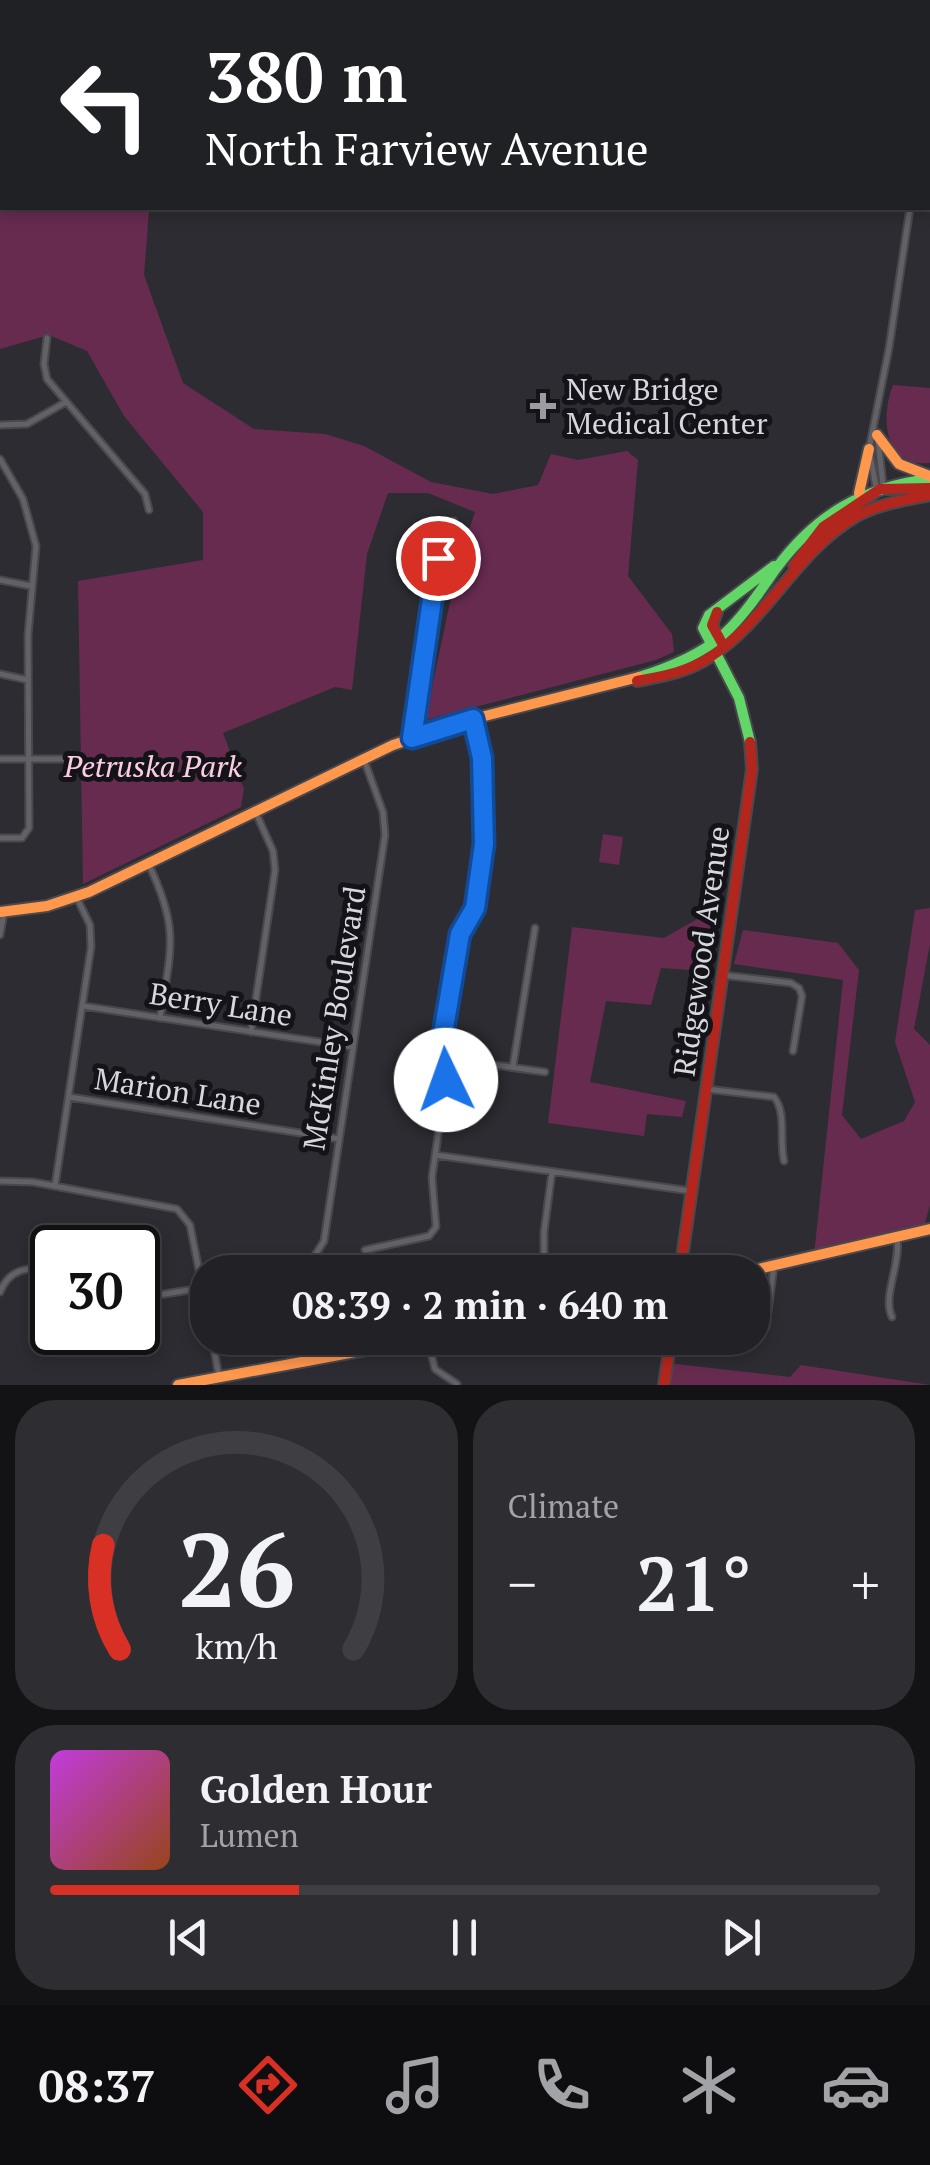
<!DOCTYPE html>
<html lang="en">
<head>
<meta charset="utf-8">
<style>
	:root { --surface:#222126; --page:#2e2e32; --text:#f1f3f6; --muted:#a2a3a7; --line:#3f3e43; --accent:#d93025 }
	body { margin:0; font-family:"PT Serif",serif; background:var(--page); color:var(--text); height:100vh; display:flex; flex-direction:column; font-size:38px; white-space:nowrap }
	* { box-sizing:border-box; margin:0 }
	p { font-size:32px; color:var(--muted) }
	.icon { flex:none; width:55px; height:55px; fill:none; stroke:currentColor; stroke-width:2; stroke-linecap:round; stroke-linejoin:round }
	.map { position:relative; height:1385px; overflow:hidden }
	.details { display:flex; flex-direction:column; gap:15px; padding:15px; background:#131215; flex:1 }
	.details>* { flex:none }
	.hud { position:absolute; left:0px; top:0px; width:930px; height:210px; box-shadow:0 5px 15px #0003,0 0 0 2px var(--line); background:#202124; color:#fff; overflow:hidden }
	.speed { position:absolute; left:30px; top:1225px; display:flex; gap:20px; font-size:50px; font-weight:700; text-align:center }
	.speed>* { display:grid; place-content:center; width:130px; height:130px; border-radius:50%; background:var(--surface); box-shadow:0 5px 15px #0003,0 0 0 2px var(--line); line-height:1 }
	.speed .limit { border:5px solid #111; border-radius:15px; background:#fff; color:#111 }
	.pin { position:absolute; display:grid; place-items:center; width:85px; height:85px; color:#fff; margin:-42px; border:5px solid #fff; border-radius:50%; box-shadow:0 2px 10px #0007 }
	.me { position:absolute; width:110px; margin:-55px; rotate:357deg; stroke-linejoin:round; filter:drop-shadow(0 0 8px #0008) }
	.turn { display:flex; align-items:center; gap:35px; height:210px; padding:0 40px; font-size:45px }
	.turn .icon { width:130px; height:130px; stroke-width:2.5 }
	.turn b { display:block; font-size:70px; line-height:85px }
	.big { font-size:75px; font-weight:700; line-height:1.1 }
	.details .widget { flex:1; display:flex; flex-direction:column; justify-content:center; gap:15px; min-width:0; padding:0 35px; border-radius:40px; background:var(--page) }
	.details .dial { align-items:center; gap:0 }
	.dial svg { height:260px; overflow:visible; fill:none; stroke:var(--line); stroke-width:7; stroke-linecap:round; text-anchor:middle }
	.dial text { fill:var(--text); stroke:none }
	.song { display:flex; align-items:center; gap:30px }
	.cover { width:120px; height:120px; border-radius:15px; background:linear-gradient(135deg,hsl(290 70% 55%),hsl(20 70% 35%)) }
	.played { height:10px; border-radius:5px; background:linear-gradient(90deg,var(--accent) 30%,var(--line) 30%) }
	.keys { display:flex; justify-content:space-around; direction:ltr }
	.heat { display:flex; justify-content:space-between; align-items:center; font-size:55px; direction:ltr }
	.details .tiles { flex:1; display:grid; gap:15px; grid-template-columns:1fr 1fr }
	.widget:last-child { grid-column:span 2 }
	.trip { position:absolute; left:190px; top:1255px; width:580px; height:100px; border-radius:40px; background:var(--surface); box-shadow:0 5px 15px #0003,0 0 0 2px var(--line); font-weight:700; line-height:100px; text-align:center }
	.tabs { display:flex; height:160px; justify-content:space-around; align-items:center; background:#0e0d0f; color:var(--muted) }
	.tabs .icon { width:70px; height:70px }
	.tabs .on { color:var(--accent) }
	.tabs b { font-size:45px; color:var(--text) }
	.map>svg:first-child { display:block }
	.green { fill:#672b50 }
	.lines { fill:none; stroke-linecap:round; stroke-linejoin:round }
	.street-casing { stroke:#48484d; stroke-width:9 }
	.fast-casing { stroke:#48484d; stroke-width:14 }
	.slow-casing { stroke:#48484d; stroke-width:14 }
	.jam-casing { stroke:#48484d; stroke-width:14 }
	.street { stroke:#626266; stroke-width:5 }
	.fast { stroke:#63d668; stroke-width:10 }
	.slow { stroke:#ff974d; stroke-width:10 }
	.jam { stroke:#b3261e; stroke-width:10 }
	.route-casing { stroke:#114b97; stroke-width:25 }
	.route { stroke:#1a73e8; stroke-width:18 }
	.poi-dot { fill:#9c9ba2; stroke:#131318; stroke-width:4 }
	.labels { text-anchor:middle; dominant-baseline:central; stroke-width:10; stroke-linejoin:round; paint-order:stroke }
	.poi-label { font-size:30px; fill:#d7d7df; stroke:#131318; text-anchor:start }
	.park-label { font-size:30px; font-style:italic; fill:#fbcde5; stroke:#131318 }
	.street-label { font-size:30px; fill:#d7d7df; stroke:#131318 }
</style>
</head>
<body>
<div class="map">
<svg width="930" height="1385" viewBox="0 0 930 1385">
	<rect width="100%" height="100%" fill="#2d2c32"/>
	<path class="green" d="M0,203l2,5h158l-11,3 -5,64 39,108 71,46 71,5 39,12 67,36 62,12 45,-9 13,-31 27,6 49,-9 11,9 -10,116 44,58 2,18 -18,8 -231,60 34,-160 16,-48 -47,-19h-40l-21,61 -15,136 -17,-3 -112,46 21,56 -3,18 -158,77 -5,-303 125,-21v-48l-79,-96 -37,-65 -38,-16 -49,14z
		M893,385l37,3v75c-46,5 -50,-45 -37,-78z
		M603,834l20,3 -4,28 -20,-3z
		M930,908v36l-16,85 16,16v160l-7,25 -109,25 29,-275 -109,-16 9,-34 95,13 21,27 -17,145 19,24 43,-18 11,-19 -20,-60 20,-132z
		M715,909l-9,62 -45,-3 -10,37 -45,-4 -16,81 96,19 -4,16 -35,-3 -3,22 -96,-13 24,-196 92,11z
		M667,1363l123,14 11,-12 129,20h-266z"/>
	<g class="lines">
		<g class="street-casing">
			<path id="street" d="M247,0l1,2
				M242,2v-2
				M928,205l2,1
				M47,338l-3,26 3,15 98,115 4,16
				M0,425l27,-1 39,-22
				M878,439l5,46
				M0,459l23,40 13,47 -8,89 1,193 -7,10h-22
				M876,487l-7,-38 20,-101 21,-140
				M0,580l31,6
				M0,674l28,6
				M412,738l32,-216 10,-1
				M0,759h67
				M148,863c32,66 23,86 12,155
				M0,935l4,-23
				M722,975l69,8 8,5 3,8 -9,55
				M83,1006l270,41
				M251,1032l24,-162 -2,-19 -18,-40
				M444,1065l22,-4 79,11
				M513,1066l22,-138
				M706,1089l68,8c13,16 5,42 10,64
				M69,1097l270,42
				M435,1155l256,36
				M0,1181l33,1 144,27 13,16 18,91
				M55,1186l36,-239 -1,-22 -14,-29
				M365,1250l64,-14 7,-9 -4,-50 14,-97 -5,-27 1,-13 18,-107 15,-26 9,-63 -2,-86 -9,-39
				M290,1272l22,-12 12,-19 61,-406 -2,-23 -20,-55
				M544,1272v-40l8,-60
				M0,1292c10,-25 29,-24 52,-24
				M138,1294l14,2 56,-9
				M892,1317c-10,-21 9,-52 5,-79
				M766,1327l8,-61
				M212,1338l7,39
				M427,1338l8,31 22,15"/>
		</g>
		<g class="fast-casing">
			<path id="fast" d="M544,2l11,-2
				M781,2l16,-2
				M928,13h2
				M928,31h2
				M639,677c29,-9 59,-21 83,-41 21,-19 37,-43 53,-66 40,-55 88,-83 155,-91
				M750,742l-11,-44 -36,-70 6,-13 65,-49"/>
		</g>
		<g class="slow-casing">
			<path id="slow" d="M642,2l10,-2
				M0,109h2
				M0,157h2
				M877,435l22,29 31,12
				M859,493l10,-44
				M0,912l47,-6 42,-14 304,-147 76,-25 170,-43
				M745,1272l185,-43
				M178,1385l252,-47"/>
		</g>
		<g class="jam-casing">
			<path id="jam" d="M0,189h2
				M880,489l50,-1
				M794,565l29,-38 57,-38
				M717,612l-5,13 10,18
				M637,681c26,-5 51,-9 73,-24 58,-38 86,-105 145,-140 23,-13 50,-17 75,-22
				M680,1272l72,-503 -2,-27
				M664,1385l7,-47"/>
		</g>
		<use href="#street" class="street"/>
		<use href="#fast" class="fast"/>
		<use href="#slow" class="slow"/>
		<use href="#jam" class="jam"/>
	</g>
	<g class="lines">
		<g class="route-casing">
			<path id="route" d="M438,558l-26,180 61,-19 9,39 2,86 -9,64 -15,26 -18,106 -2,14 6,26"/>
		</g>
		<use href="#route" class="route"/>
	</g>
	<path class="poi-dot" d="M538 391h10v10h10v10h-10v10h-10v-10h-10v-10h10z"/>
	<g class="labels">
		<g class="poi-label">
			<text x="566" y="389">New Bridge<tspan x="566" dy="34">Medical Center</tspan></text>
		</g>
		<g class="park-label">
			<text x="153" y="766">Petruska Park</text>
		</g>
		<g class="street-label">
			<text transform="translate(701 951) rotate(-82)">Ridgewood Avenue</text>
			<text transform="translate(221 1004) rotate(9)">Berry Lane</text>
			<text transform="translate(334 1018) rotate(-81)">McKinley Boulevard</text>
			<text transform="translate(178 1091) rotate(9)">Marion Lane</text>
		</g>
	</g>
</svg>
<div class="speed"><div class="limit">30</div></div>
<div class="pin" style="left:438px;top:558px;background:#d93025"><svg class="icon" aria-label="arrive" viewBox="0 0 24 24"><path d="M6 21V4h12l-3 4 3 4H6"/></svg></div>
<svg class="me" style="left:446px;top:1080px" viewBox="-20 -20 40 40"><circle r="19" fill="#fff"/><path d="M0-13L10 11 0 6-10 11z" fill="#1a73e8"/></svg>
<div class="trip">08:39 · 2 min · 640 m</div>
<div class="hud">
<div class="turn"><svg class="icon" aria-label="left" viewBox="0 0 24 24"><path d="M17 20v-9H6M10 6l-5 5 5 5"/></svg><div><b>380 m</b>North Farview Avenue</div></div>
</div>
</div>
<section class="details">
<div class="tiles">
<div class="widget dial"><svg viewBox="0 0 100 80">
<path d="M14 69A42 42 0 1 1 86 69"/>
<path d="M14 69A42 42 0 0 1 9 37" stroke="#d93025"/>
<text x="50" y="56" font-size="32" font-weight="700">26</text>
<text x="50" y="72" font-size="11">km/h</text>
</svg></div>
<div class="widget"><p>Climate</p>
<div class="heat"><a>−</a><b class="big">21°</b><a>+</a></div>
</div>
<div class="widget">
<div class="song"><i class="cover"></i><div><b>Golden Hour</b><p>Lumen</p></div></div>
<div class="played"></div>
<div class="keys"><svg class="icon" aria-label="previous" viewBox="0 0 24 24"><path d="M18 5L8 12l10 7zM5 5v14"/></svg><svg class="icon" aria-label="pause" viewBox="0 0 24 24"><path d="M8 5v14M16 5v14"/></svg><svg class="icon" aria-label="next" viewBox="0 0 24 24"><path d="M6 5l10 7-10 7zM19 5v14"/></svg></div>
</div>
</div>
</section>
<nav class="tabs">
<b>08:37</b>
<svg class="icon on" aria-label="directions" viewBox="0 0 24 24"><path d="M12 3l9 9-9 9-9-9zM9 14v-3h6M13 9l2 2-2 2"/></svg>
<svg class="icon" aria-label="music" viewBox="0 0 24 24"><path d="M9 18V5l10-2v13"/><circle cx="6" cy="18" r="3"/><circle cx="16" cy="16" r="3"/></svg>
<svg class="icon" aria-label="phone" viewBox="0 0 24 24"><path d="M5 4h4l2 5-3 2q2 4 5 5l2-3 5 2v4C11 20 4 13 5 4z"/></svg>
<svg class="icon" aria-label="climate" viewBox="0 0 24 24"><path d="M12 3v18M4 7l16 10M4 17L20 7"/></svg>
<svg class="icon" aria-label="car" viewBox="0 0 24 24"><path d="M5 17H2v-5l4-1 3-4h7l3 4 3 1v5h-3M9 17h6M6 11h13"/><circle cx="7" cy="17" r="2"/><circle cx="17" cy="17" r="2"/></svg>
</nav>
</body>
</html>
